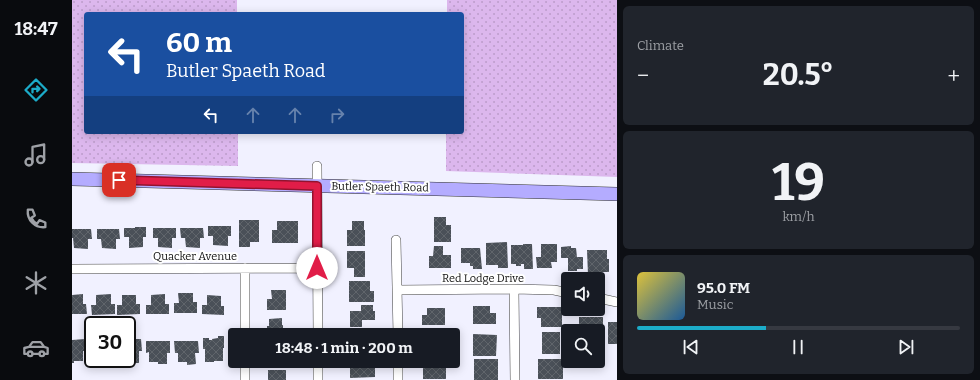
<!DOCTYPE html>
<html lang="en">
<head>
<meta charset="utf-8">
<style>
	:root { --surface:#171b24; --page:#20242c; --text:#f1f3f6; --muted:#9ea1a6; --line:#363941; --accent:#1cacc9 }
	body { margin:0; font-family:Bitter,serif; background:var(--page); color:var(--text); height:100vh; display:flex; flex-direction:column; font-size:15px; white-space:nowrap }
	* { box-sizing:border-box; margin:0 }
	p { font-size:13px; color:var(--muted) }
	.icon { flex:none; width:22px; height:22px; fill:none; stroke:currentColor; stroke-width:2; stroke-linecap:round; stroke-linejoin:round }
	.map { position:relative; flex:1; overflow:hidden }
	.panel { display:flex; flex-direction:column; gap:6px; padding:6px; background:#0d0f14; width:363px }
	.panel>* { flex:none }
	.banner { position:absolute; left:12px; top:12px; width:380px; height:122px; border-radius:4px; box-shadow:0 2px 10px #0003; background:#1a4fa0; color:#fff; overflow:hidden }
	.tools { position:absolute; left:489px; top:272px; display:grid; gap:8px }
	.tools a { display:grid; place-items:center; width:44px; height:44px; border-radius:4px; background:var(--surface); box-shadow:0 2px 10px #0003; font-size:20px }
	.speed { position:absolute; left:12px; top:316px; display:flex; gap:8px; font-size:20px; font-weight:700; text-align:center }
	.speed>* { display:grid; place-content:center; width:52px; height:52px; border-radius:50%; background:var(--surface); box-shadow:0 2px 10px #0003; line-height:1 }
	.speed .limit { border:2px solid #111; border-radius:6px; background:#fff; color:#111 }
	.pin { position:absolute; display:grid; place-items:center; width:34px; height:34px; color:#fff; margin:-17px; border-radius:8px; box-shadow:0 2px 6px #0006 }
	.me { position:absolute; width:44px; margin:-22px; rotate:0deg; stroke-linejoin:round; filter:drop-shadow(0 0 3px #0008) }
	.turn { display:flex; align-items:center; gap:14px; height:84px; padding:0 16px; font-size:18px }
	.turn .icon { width:52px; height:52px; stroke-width:2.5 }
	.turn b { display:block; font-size:28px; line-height:34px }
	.lanes { display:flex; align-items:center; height:38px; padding:0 16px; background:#0003; justify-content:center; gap:20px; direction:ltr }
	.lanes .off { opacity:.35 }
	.big { font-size:30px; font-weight:700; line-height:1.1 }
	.panel .tile { flex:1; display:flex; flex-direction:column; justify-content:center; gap:6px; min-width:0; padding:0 14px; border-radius:6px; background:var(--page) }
	.panel .dial { align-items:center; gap:0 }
	.dial b { font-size:52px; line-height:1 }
	.song { display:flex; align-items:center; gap:12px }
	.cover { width:48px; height:48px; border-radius:6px; background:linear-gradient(135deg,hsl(50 70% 55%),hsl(210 70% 35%)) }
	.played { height:4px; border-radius:2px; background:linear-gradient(90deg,var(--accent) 40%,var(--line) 40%) }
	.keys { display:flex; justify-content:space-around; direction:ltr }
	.heat { display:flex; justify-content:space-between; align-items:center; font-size:22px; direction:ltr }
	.trip { position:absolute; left:156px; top:328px; width:232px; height:40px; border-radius:4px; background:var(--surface); box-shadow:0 2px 10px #0003; font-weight:700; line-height:40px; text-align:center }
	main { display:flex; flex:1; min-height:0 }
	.menu { display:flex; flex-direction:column; width:72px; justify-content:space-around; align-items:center; background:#090b0e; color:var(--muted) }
	.menu .icon { width:28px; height:28px }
	.menu .on { color:var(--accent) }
	.menu b { font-size:18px; color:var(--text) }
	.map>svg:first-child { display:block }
	.grass { fill:url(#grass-dots) }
	.building { fill:url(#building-cross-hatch) }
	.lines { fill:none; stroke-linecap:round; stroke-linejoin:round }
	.minor-casing { stroke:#424242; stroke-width:10 }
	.secondary-casing { stroke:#313131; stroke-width:14 }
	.minor { stroke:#fff; stroke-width:9 }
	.secondary { stroke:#b4acff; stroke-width:13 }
	.route-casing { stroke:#92132f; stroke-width:10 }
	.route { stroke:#e11d48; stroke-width:7 }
	.labels { text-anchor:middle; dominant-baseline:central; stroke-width:4; stroke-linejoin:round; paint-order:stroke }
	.street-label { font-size:11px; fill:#0f0f0f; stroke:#fff }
</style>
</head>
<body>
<main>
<nav class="menu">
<b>18:47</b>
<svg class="icon on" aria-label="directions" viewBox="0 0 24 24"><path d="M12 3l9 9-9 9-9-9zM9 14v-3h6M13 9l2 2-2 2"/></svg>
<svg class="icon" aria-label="music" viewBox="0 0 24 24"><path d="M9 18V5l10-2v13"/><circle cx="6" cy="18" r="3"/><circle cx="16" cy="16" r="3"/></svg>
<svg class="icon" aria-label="phone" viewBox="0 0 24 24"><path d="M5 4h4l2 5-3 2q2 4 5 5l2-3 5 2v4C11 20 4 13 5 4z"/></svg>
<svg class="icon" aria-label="climate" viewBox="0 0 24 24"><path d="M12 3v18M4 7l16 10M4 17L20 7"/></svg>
<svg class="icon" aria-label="car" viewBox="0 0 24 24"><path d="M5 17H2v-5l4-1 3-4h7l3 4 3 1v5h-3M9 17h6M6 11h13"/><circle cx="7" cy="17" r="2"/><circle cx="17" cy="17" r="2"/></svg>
</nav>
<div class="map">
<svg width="545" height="380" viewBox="0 0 545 380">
	<defs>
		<pattern id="grass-dots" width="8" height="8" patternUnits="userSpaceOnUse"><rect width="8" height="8" fill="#dcb7ed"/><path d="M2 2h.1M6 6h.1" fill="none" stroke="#bc9cca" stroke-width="1.8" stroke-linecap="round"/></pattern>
		<pattern id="building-cross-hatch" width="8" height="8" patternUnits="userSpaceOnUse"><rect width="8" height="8" fill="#4a5058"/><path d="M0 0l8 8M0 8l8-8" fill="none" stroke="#60656b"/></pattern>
	</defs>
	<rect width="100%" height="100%" fill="#f1f1ff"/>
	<path class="grass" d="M0,0h165v14h-151v118h152v34l-166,-3z
		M375,0h170v177l-171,-6v-39h16v-118h-15z"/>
	<path class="building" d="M362,217h12v8h5v17h-17z
		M167,220h20v22h-9v5h-11z
		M205,221h21v22h-26v-13h5z
		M280,221h12v9h1v16h-18v-16h5z
		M136,226h23v10h-3v10l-15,-1v-9h-5z
		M63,227h11v10h-3v10l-14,1v-11h-5v-9h11z
		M81,228h23v10h-4v10l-14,-1v-9h-5z
		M108,228h23l1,10h-4v10l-14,-1 -1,-9h-4z
		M0,229h19l1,10h-4v10l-14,-1 -1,-10h-1z
		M25,229h22l1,10h-4v10l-14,-1 -1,-9h-4z
		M435,242l1,26h-10v-3h-12v-22z
		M451,244h9l1,25h-9v-5h-3v2h-5v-2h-5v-19h12z
		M469,244h16v18h-6l1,6h-15l-1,-11h5z
		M362,246h9v9h8v13h-22v-12h4z
		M499,246v2h5l1,9h6v12h-6v2h-9v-13h-7v-11z
		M389,248h19l2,21h-9v-3h-3v-3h-9z
		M515,250h20v9h2v13h-12v3h-9z
		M275,251h18v26h-11v-9h-7z
		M277,281h21v10h4v11h-25z
		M199,290h15v20h-19v-11h5z
		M106,293h15v9h4v11h-23v-10h5z
		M11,294v10h3l1,10h-15v-19z
		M39,294v10h4v10l-23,1 -1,-10h5v-10z
		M93,294v10h4v10h-23v-9h5v-10z
		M50,295h14v9h4v10l-23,1v-10h5z
		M135,295l14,1v10h3v9l-22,-1v-9h5z
		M289,305h12v6h2v9h-13v7h-12v-16h11z
		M401,306h17v7h6v11h-23z
		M465,307h25v20h-21v-9h-4z
		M355,308h18v17h-23v-10h5z
		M507,317h24v24h-5v-10h-19z
		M210,318v7h1v10h-16v-9h2v-7z
		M536,322h9v22h-9z
		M277,331h18v4h-18z
		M470,332h18v22h-18z
		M401,334l24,1 -1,21h-23z
		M146,336h6v12h-1v13h-9v1h-9v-13h-2v-11h6v2h3v-1l6,-1z
		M13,339l1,12h-3v10h-9v2h-2v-23z
		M18,339h3v12h-3z
		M55,339h14l1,12h-3v12h-9v-2h-9v-2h6z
		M74,341h24v12h-3v11h-9v-2h-9v-10l-3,1z
		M102,341h24l1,12h-4l1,11 -9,1v-3h-9v-9h-3z
		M402,359h24v21h-24z
		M466,359h25v20h-25z
		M196,361h14v5h-14z
		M278,361h22v6h3v10l-25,1z
		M356,361h18v18h-23v-11h5z
		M196,370h18v10h-18z"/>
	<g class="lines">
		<g class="minor-casing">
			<path id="minor" d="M245,166l1,169
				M324,240l2,95
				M173,268v67
				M0,269l245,-1
				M442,289l1,91
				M325,290l117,-1 40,1 14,3
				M526,298l19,4
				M173,361v19
				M246,361v19
				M326,361v19"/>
		</g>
		<g class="secondary-casing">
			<path id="secondary" d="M0,179l545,15"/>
		</g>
		<use href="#minor" class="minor"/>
		<use href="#secondary" class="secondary"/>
	</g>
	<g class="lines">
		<g class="route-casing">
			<path id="route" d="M47,180l198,6v82"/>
		</g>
		<use href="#route" class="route"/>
	</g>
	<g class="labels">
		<g class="street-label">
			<text transform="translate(308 187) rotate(1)">Butler Spaeth Road</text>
			<text x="123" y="256">Quacker Avenue</text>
			<text x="411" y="278">Red Lodge Drive</text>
		</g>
	</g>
</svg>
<div class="tools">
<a><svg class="icon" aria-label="sound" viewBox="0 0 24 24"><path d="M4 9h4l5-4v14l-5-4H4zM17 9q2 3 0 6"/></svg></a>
<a><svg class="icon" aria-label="search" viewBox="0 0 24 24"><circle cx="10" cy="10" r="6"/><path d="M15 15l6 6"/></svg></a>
</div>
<div class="speed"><div class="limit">30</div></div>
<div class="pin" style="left:47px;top:180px;background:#d93025"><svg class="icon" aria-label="arrive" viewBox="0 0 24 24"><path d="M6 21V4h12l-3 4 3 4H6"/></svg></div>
<svg class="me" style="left:245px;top:268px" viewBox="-20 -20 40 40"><circle r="19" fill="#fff"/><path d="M0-13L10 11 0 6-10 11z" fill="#e11d48"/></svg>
<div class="trip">18:48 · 1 min · 200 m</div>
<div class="banner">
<div class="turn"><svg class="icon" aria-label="left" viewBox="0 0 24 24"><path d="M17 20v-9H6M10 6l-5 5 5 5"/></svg><div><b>60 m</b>Butler Spaeth Road</div></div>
<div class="lanes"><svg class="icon" aria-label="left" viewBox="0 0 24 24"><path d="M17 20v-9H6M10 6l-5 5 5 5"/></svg><svg class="icon off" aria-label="ahead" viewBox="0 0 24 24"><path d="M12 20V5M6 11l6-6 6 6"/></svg><svg class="icon off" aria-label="ahead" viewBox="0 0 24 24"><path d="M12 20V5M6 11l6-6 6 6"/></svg><svg class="icon off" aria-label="right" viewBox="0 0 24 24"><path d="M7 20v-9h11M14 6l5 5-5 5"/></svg></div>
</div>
</div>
<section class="panel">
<div class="tile"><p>Climate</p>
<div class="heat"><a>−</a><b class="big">20.5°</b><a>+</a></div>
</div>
<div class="tile dial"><b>19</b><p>km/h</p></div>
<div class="tile">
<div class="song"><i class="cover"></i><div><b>95.0 FM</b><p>Music</p></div></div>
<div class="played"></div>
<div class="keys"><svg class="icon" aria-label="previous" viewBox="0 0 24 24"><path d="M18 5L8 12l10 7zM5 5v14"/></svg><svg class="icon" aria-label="pause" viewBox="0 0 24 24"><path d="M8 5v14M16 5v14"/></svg><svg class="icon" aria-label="next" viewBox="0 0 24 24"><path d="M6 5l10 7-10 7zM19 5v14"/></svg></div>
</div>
</section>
</main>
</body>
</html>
